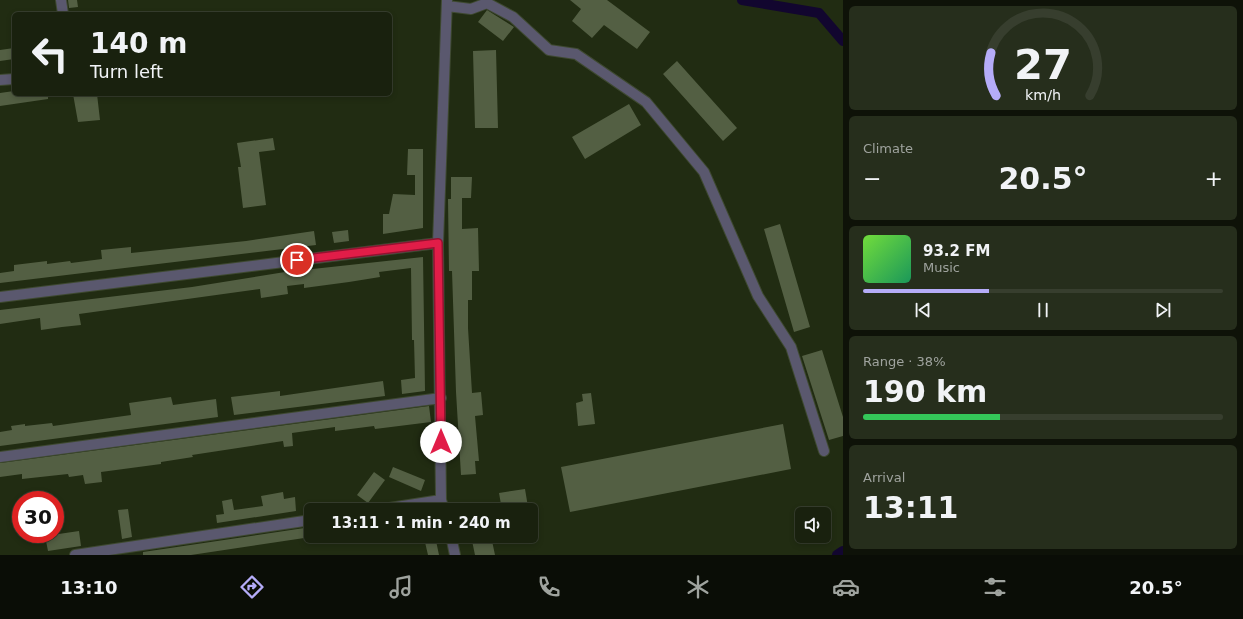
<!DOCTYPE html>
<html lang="en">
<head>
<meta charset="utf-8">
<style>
	:root { --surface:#19210e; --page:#262e1c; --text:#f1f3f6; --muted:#9fa39e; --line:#373e2e; --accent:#b5acf8 }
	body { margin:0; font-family:"DejaVu Sans",sans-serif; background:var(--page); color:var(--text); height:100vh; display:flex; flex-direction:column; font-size:15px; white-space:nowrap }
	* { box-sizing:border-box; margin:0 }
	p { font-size:13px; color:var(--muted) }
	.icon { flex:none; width:22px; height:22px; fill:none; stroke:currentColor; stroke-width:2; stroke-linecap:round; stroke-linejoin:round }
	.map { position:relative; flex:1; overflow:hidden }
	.sheet { display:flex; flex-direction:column; gap:6px; padding:6px; background:#0e1208; width:400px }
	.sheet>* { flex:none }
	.banner { position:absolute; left:12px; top:12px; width:380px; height:84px; border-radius:6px; box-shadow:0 2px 6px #0003,0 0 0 1px var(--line); background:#19210e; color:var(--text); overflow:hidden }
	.controls { position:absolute; left:795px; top:507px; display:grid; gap:8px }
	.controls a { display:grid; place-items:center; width:36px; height:36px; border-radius:6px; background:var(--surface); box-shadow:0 2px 6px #0003,0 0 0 1px var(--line); font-size:20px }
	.speed { position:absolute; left:12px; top:491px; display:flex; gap:8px; font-size:20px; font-weight:700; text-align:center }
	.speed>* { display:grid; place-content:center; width:52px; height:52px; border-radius:50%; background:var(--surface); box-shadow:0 2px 6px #0003,0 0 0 1px var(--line); line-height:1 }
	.speed .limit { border:6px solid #d22; background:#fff; color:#111 }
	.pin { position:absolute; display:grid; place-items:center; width:34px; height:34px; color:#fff; margin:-17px; border:2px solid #fff; border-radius:50%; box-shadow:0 1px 4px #0007 }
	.me { position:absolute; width:44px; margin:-22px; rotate:0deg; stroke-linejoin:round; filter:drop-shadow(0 0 3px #0008) }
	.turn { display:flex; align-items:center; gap:14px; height:84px; padding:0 12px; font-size:18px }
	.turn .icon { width:52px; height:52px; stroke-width:2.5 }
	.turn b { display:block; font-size:28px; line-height:34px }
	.big { font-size:30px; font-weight:800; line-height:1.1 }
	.sheet .tile { flex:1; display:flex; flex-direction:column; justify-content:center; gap:6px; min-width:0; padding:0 14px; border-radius:6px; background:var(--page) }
	.sheet .dial { align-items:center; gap:0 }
	.dial svg { height:104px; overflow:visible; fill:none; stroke:var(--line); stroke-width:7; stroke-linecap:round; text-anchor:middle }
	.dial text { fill:var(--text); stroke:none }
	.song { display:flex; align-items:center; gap:12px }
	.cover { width:48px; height:48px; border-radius:6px; background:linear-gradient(135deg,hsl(100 70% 55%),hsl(150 70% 35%)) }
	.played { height:4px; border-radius:2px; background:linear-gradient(90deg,var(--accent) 35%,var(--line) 35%) }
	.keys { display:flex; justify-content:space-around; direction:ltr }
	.heat { display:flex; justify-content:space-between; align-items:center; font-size:22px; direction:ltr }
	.charge { height:6px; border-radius:3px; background:linear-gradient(90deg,#34c759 38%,var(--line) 0) }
	.trip { position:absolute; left:304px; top:503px; width:234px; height:40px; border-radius:6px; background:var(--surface); box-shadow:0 2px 6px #0003,0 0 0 1px var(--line); font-weight:800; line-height:40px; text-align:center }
	.dock { display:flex; height:64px; justify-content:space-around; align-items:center; background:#0a0d06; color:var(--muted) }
	.dock .icon { width:28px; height:28px }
	.dock .current { color:var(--accent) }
	.dock b { font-size:18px; color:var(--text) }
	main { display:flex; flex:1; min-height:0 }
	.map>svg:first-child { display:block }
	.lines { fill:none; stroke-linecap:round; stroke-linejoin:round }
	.canal { stroke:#12062f; stroke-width:10 }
	.building { fill:#535f43 }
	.minor-casing { stroke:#3e4930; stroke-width:12 }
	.minor { stroke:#5a586e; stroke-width:10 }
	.route-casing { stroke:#92132f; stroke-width:10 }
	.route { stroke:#e11d48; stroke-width:7 }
</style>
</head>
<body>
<main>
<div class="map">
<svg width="843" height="555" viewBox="0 0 843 555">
	<rect width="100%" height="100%" fill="#212c12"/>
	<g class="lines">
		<path class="canal" d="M742,0l77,13 24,28
			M837,555l6,-4"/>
	</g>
	<path class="building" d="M68,0h9l1,7 -9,1z
		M570,0h37l43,32 -13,17 -33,-24 -12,13 -20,-17 9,-12z
		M487,10l27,17 -11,14 -25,-19z
		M14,48v11l-14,2v-11z
		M496,50l2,78h-23l-2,-77z
		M677,61l60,67 -14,13 -60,-67z
		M14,91v3h34v5l-48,7v-13z
		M73,94h24l3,26 -22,2z
		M629,104l12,21 -56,34 -13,-22z
		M273,138l2,12 -16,2 7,53 -23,3 -5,-41h3l-4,-24z
		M408,149h15v79l-40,6v-20h6l4,-20 22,1v-20h-8z
		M451,177h21l-1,21h-9v31l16,-1 1,43h-7v29h-4v28l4,65 9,-1 2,23 -8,1 4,45h-4l1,13 -15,1 -5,-83 -4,-121h-3l-1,-72h3z
		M780,224l30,103 -16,5 -30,-103z
		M348,230l1,11 -15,2 -2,-11z
		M314,231l2,14 -316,38v-10l14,-2v-6l33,-4v3l23,-3 1,2 31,-4 -1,-9 30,-3v6l115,-12z
		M423,257l2,134 -23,3 -1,-14 14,-2 -1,-38h-2l-1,-72 -32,4 1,5 -31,5 -45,6v-4l-17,2 1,8 -27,4 -1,-9 -181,25 2,11 -19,2 -21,3 -1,-12 -40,6v-14l192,-23 93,-15z
		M822,350l21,67v19l-14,4 -27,-84z
		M383,381l2,15 -151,19 -3,-18 49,-6v5z
		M591,393l4,31 -17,2 -2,-23 7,-2 -1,-7z
		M171,397l2,8 43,-6 2,18 -218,29v-14l12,-2 -1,-4 14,-2v2l27,-3 1,3 78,-11 -2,-12z
		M429,406l2,16 -56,7 -1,-3 -39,5v-4l-43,6 1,13 -9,1 -1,-6 -91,14 1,2 -32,5v2l-60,8 1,10 -17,2 -2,-9 -14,2 -1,-3 -46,5v-5l-22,3v-14z
		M783,424l8,45 -221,43 -9,-45z
		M393,467l32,13 -4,11 -32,-14z
		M374,472l11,8 -17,23 -11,-8z
		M525,489l3,18 -26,3 -3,-17z
		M283,492l1,7 11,-2 1,14 -79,12 -1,-8 8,-1 -2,-13 10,-2 2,11 29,-4 -2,-10z
		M128,509l4,28 -10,2 -4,-29z
		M311,527v10l-120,18h-48v-3z
		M79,531l2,15 -33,5 -3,-15z
		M435,536l4,19h-11l-4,-17z
		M471,536h20l4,19h-20z"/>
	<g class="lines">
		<g class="minor-casing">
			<path id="minor" d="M61,0l2,14
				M447,6l24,3 16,-6 26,14 36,33 27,4 70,48 58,70 54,124 33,51 33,104
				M0,80l14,-1
				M0,297l438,-54
				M0,457l441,-59
				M377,510l64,-10
				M444,510l-3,-10 -3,-257 9,-243
				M451,536l4,19
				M75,555l236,-35"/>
		</g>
		<use href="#minor" class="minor"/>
	</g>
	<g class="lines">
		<g class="route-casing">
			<path id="route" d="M297,260l141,-17 3,199"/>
		</g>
		<use href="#route" class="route"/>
	</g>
</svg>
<div class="controls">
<a><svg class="icon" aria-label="sound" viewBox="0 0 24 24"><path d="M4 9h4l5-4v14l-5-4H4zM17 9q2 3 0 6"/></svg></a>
</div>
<div class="speed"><div class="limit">30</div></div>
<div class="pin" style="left:297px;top:260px;background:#d93025"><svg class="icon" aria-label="arrive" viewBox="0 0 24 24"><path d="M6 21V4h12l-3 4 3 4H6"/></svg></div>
<svg class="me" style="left:441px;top:442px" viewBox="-20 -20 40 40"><circle r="19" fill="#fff"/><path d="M0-13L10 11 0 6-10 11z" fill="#e11d48"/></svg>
<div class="trip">13:11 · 1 min · 240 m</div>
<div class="banner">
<div class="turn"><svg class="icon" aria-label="left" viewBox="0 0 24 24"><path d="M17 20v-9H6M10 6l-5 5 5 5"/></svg><div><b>140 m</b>Turn left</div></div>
</div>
</div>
<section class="sheet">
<div class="tile dial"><svg viewBox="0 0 100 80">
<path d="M14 69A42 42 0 1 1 86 69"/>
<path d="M14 69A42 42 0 0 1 10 36" stroke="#b5acf8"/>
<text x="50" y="56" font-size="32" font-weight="700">27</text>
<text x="50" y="72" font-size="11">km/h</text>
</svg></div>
<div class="tile"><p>Climate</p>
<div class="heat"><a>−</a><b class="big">20.5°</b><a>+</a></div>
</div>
<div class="tile">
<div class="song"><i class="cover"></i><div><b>93.2 FM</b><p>Music</p></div></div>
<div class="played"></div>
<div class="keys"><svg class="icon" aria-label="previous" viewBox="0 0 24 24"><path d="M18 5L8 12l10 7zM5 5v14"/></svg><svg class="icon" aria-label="pause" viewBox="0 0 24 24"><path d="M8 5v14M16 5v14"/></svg><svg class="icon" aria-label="next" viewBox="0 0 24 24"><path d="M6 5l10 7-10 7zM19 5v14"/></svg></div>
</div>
<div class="tile"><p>Range · 38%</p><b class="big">190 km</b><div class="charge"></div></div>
<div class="tile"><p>Arrival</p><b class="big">13:11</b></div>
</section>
</main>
<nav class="dock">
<b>13:10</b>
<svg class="icon current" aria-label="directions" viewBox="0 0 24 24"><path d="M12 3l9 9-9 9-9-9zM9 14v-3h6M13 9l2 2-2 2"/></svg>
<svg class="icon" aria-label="music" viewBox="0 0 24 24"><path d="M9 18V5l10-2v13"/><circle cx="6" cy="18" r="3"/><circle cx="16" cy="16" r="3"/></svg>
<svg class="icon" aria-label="phone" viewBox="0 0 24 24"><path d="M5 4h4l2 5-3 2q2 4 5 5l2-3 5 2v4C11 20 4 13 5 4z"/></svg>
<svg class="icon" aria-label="climate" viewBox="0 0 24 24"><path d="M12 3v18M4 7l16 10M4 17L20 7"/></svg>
<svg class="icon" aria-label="car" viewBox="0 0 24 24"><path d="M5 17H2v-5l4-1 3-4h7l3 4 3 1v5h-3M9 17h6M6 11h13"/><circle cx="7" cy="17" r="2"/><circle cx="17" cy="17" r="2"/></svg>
<svg class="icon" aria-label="filters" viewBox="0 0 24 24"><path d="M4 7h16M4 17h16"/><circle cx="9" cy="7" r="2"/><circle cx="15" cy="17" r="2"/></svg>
<b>20.5°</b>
</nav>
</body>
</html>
